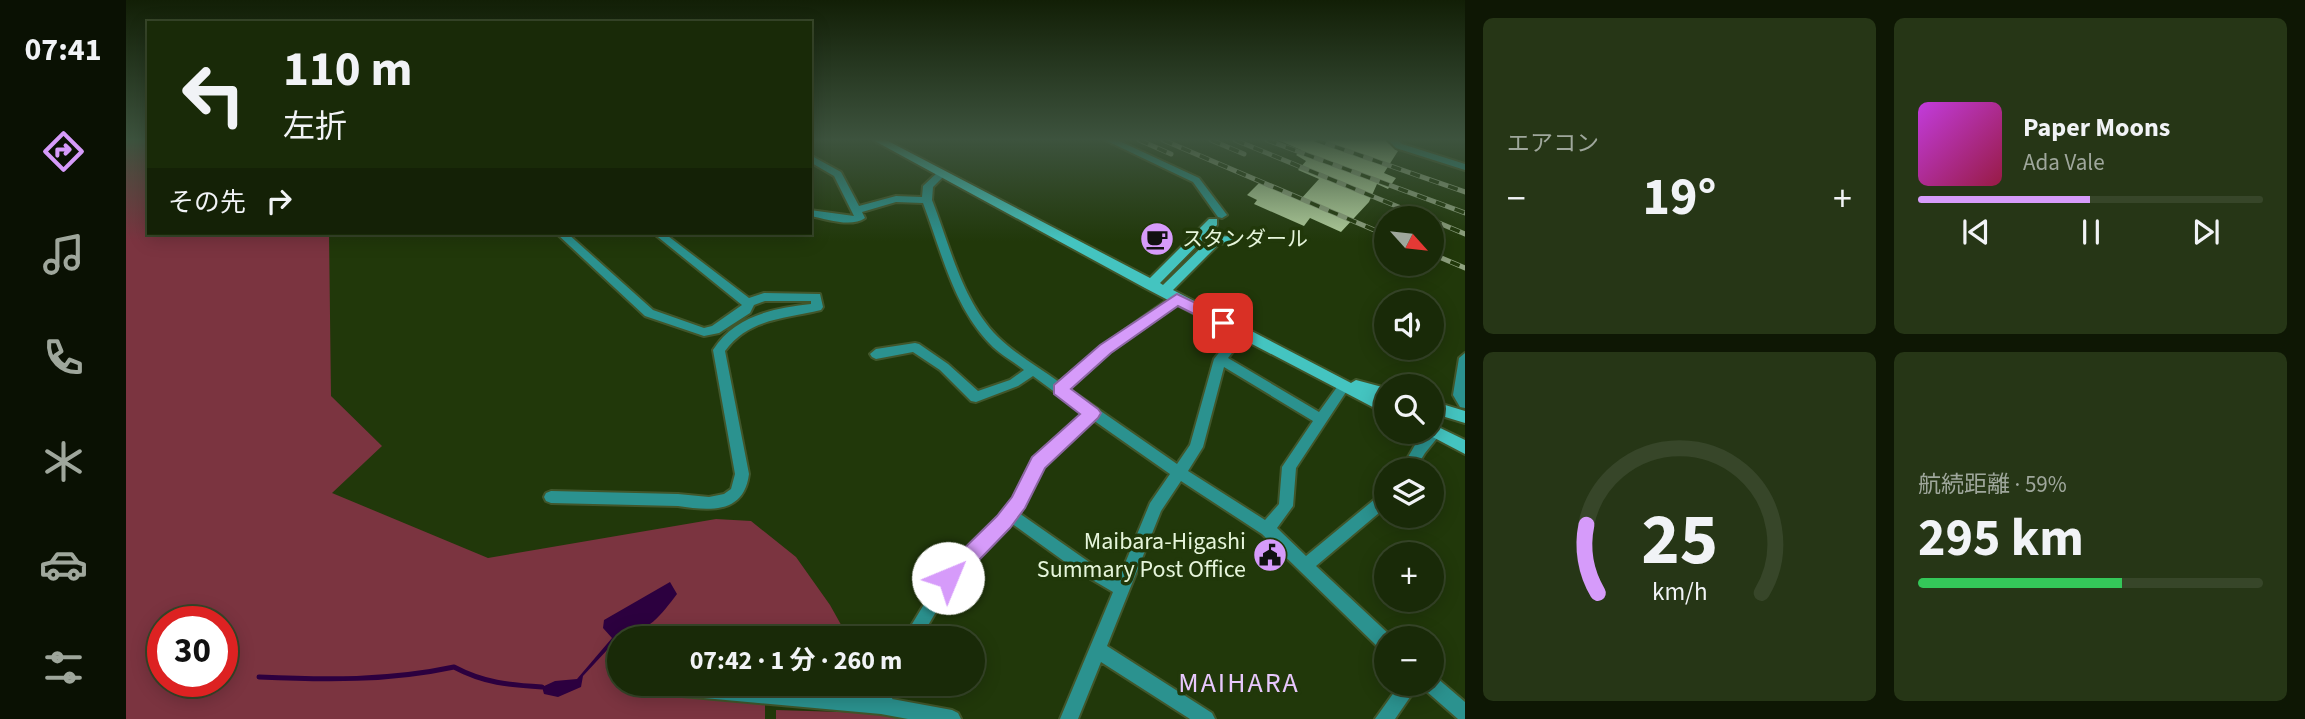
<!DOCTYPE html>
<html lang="ja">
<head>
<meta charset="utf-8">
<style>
	:root { --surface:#192a08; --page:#263616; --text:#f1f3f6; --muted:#9fa79c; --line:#374629; --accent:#d69bfa }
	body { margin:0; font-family:"Source Sans 3","Noto Sans JP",sans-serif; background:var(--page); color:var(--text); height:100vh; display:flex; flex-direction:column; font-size:26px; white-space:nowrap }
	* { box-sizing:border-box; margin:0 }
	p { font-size:23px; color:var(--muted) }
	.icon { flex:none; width:38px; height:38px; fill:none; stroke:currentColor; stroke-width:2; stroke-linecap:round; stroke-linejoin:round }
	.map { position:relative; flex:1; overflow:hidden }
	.drawer { display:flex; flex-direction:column; gap:18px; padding:18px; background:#0e1704; width:840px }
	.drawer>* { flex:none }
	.top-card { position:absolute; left:21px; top:21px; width:665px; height:214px; border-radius:0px; box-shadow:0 4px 18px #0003,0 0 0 2px var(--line); background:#192a08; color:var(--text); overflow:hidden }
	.needle { width:46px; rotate:117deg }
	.controls { position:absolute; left:1248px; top:206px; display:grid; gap:14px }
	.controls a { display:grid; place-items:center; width:70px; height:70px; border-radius:50%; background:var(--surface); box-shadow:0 4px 18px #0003,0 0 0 2px var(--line); font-size:35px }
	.speed { position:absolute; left:21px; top:606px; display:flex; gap:14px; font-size:35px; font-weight:700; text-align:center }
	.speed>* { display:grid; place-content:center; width:91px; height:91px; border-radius:50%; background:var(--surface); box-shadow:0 4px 18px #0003,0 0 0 2px var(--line); line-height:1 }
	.speed .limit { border:10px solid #d22; background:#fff; color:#111 }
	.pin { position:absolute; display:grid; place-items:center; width:60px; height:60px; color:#fff; margin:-30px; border-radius:14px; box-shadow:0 4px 10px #0006 }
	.me { position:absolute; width:77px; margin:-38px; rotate:45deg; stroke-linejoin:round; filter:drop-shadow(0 0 5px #0008) }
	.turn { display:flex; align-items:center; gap:24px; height:147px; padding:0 21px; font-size:32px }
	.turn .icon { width:91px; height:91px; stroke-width:2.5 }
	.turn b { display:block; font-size:49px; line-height:60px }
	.then { display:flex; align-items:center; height:66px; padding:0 21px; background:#0003; gap:14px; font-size:26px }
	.big { font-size:52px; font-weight:700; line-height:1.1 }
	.drawer .widget { flex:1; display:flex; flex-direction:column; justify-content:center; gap:10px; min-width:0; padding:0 24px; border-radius:10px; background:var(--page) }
	.drawer .dial { align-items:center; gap:0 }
	.dial svg { height:182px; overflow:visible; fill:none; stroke:var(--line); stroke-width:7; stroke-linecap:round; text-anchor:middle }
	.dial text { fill:var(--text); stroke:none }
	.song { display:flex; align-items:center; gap:21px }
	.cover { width:84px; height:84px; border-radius:10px; background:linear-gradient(135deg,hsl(290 70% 55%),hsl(340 70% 35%)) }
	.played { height:7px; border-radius:4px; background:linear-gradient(90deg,var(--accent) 50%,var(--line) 50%) }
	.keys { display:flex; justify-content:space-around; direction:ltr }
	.heat { display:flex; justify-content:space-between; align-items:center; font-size:38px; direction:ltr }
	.charge { height:10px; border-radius:5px; background:linear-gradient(90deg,#34c759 59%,var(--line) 0) }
	.drawer .tiles { flex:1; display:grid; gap:18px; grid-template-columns:repeat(2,1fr) }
	.trip { position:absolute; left:481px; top:626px; width:378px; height:70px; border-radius:35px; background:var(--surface); box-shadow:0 4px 18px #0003,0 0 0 2px var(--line); font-weight:700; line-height:70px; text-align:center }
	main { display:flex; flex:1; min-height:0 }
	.dock { display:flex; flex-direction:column; width:126px; justify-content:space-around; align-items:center; background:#0a1103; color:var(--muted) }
	.dock .icon { width:49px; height:49px }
	.dock .on { color:var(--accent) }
	.dock b { font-size:32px; color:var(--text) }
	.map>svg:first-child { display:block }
	.green { fill:#7b3440; fill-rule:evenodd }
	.water { fill:#2c003f }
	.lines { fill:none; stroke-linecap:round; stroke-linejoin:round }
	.stream { stroke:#2c003f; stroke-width:5 }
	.building { fill:#b0cd9b }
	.street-casing { stroke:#41562b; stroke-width:4 }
	.secondary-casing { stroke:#41562b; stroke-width:4 }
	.street { fill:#2b928f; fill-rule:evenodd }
	.secondary { fill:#44c4c0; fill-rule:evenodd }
	.rail-casing { stroke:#8fa27f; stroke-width:5 }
	.rail { stroke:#21380a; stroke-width:3.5; stroke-dasharray:10; stroke-linecap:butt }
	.route { fill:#d69bfa; stroke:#8b65a2; stroke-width:2 }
	.labels { text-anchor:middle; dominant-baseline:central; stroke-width:7; stroke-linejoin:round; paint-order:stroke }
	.poi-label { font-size:21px; fill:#e6f5db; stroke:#21380a; text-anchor:start }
	.near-poi-label { font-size:24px; fill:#e6f5db; stroke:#21380a; text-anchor:end }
	.near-quarter-label { font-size:28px; letter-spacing:2px; fill:#e8c8fd; stroke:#21380a }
</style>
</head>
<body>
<main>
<nav class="dock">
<b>07:41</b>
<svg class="icon on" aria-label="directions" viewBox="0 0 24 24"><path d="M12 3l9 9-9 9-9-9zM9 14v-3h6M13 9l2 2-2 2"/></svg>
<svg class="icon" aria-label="music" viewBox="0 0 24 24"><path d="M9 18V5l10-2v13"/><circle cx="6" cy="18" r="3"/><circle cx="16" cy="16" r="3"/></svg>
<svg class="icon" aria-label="phone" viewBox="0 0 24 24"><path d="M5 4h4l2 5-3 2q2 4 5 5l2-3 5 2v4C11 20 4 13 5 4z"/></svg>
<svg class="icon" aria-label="climate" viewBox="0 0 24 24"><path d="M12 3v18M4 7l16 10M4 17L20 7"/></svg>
<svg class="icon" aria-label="car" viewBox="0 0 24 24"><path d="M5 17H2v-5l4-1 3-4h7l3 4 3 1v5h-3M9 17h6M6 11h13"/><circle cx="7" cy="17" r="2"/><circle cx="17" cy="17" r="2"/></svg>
<svg class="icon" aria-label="filters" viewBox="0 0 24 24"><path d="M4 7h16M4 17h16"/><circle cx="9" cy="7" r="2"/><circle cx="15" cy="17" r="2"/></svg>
</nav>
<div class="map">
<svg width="1339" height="719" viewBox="0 0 1339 719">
	<rect width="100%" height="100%" fill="#21380a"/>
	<path class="green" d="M0,140h23v93h180l2,163 51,50 -50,47 156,65 228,-39 35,2 45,36 34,48 19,34h-229v45h145v35h-639zM37,621h59v60h-59z
		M650,710l97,3 33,6h-130z"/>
	<path class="water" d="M544,582l7,12c-15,20 -30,40 -56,41l-38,41 -2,11 -23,10 -14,-3 -2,-7 13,-6 22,-2 35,-41 -9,-10 1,-8z"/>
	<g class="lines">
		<path class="stream" d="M133,677c66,3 130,4 195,-10 30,16 55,18 88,20"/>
	</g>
	<path class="building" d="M1152,140h107l13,11 -14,22 12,5 -8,11 -11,-5 -8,18 -28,30 -31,-14 -6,8 -50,-22 3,-4 -10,-5 12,-12 41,17 19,-21 -21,-9 8,-9 -10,-6 5,-5z"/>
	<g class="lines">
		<g class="street-casing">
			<path id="street" d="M979,140h12l82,38 28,37 -5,3 -4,-1 -25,-35z
				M1262,140h10l4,4 63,20v6l-69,-22z
				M684,155l31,17 18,34 37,-10 26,1 1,-11 15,-14h6v4l-11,11 -1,13c18,46 30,101 66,137 17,17 42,31 61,45l43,-36 71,-50h8l2,3 -2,3 -71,50 -41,37 108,75 13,-19 24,-86 24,-30 4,-1 6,4 -20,26 91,54 21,-29h8l2,3 -2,3 -52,79 -3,38 -16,22 29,28 75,-62 5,-2v15l-70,59 76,71v2h-6v12l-6,-2 -118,-115 -81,-53 -20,30 -54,135 105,67 3,6h-25l-89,-57 -23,57h-18l53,-127 -34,-20 -68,-49 -58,60 -33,56h-17l40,-66 55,-56 15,-19 20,-40 50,-45 -50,-37 -15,10 -42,16 -5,-1 -31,-31 -27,-18 -37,7 -4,-2 -2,-3 6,-5 39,-6 4,1 29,20 30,27 32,-11 14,-10c-11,-9 -25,-16 -34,-26 -37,-38 -49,-94 -67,-141l-27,-1 -34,10 3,6c-14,10 -38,1 -55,-2v-6l44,6 -20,-40 -24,-14zM1098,367l89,54 -31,46 -3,37 -14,16 -77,-49 15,-24zM967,420l77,54 -20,29 -31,75 -30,-16 -70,-49 24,-47z
				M430,233h11l86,77 51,18 8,-2 30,-21 -89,-72h11l85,65 15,-5 56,1 3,13 -2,3c-36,9 -72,8 -96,41l24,123c-5,40 -39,37 -71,32l-127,-3 -5,-2 -2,-4 2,-4 5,-2 127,3 31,3 15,-3 7,-5 4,-15 -22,-124c21,-34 61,-42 98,-46v-3h-46l-11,4 -4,8 -31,20 -15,3 -59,-20z
				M1339,353v55l-5,-1 -7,-12 6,-37z
				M1309,427l5,1 2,4 -17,21 -11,18h-14l15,-26 12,-13h5v-4z
				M1306,676l5,2 28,24v17h-7l-33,-29 -2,-6h9z
				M515,684h105l130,12 5,-12h17l-6,15 60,11 6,3 3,6h-53l-27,-5 -232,-21 -6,-3z
				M1274,684h19l-24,35h-20z"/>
		</g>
		<g class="secondary-casing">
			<path id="secondary" d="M747,140h13l264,138 59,-59h8v6l-57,58 3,2 49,-48 20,-1 2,3 -2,3 -13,2 -46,46 178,93 5,-3 30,8v12l-5,-2 5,3v13l-241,-126z
				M1306,401l33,10v12l-33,-10z
				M1306,424l33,16v14l-38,-20 -1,-2h6z"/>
		</g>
		<use href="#street" class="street"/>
		<use href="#secondary" class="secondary"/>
		<g class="rail-casing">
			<path id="rail" d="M1013,140l32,14
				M1037,140l223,95
				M1085,140l33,14
				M1109,140l193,79
				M1141,140l198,73
				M1190,140l149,52
				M1306,220l33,14
				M1306,254l33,14"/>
		</g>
		<use href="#rail" class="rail"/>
	</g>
	<linearGradient id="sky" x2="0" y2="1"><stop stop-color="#121f06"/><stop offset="0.58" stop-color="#3d533e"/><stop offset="1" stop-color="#3d533e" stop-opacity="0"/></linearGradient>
	<rect width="1339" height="241" fill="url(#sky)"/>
	<path class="route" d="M1051,294l52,25v7h-11l-40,-20 -67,47 -40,36 27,20 3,4 -3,5 -53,50 -20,40 -15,20 -55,57 -7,3 -7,-3 -3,-7 3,-7 56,-55 15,-19 20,-40 48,-43 -26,-20v-9l46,-40z"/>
	<defs>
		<g id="cafe-disc" transform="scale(1.75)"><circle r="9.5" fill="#d69bfa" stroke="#21380a"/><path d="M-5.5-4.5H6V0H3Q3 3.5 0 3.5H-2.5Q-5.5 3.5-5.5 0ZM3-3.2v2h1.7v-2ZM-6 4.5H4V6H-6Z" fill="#111"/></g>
		<g id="civic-disc" transform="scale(1.75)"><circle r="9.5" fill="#d69bfa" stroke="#21380a"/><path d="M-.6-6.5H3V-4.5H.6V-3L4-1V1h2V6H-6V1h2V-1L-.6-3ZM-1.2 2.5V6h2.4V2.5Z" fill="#111"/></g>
	</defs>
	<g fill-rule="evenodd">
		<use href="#cafe-disc" x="1031" y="239"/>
		<use href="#civic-disc" x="1144" y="555"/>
	</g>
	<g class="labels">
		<g class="poi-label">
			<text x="1056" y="239">スタンダール</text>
		</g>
		<g class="near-poi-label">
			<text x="1120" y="541">Maibara-Higashi<tspan x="1120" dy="28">Summary Post Office</tspan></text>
		</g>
		<g class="near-quarter-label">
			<text x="1113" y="683">MAIHARA</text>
		</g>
	</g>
</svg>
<div class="controls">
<a><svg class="needle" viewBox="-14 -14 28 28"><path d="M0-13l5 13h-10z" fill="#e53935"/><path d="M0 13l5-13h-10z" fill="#9fa79c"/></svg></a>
<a><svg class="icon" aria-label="sound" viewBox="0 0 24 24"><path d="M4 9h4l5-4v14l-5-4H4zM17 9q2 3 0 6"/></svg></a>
<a><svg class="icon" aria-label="search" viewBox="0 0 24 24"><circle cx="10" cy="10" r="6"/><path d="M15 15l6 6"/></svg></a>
<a><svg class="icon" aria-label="layers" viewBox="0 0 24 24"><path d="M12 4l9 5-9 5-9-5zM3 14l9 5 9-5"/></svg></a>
<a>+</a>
<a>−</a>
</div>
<div class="speed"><div class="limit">30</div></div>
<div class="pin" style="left:1097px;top:323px;background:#d93025"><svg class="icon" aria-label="arrive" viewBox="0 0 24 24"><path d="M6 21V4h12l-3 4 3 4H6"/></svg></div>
<svg class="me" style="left:822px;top:578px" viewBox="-20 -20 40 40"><circle r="19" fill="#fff"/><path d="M0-13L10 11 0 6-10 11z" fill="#d69bfa"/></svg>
<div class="trip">07:42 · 1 分 · 260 m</div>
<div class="top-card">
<div class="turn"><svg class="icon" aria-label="left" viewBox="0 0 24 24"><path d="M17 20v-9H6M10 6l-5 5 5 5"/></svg><div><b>110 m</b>左折</div></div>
<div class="then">その先<svg class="icon" aria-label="right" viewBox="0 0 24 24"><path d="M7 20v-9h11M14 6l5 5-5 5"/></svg></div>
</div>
</div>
<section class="drawer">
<div class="tiles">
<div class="widget"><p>エアコン</p>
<div class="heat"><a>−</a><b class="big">19°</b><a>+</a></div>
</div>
<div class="widget">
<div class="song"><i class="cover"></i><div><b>Paper Moons</b><p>Ada Vale</p></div></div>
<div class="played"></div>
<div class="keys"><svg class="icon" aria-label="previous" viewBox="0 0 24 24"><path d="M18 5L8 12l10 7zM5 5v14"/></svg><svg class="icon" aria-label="pause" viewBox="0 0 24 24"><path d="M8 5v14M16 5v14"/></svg><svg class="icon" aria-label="next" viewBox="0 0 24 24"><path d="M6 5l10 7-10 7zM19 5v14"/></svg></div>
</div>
<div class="widget dial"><svg viewBox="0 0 100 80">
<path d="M14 69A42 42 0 1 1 86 69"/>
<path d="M14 69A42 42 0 0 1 9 39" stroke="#d69bfa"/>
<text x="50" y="56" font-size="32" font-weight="700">25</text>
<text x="50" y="72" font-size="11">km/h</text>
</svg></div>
<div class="widget"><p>航続距離 · 59%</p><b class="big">295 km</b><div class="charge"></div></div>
</div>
</section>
</main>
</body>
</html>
